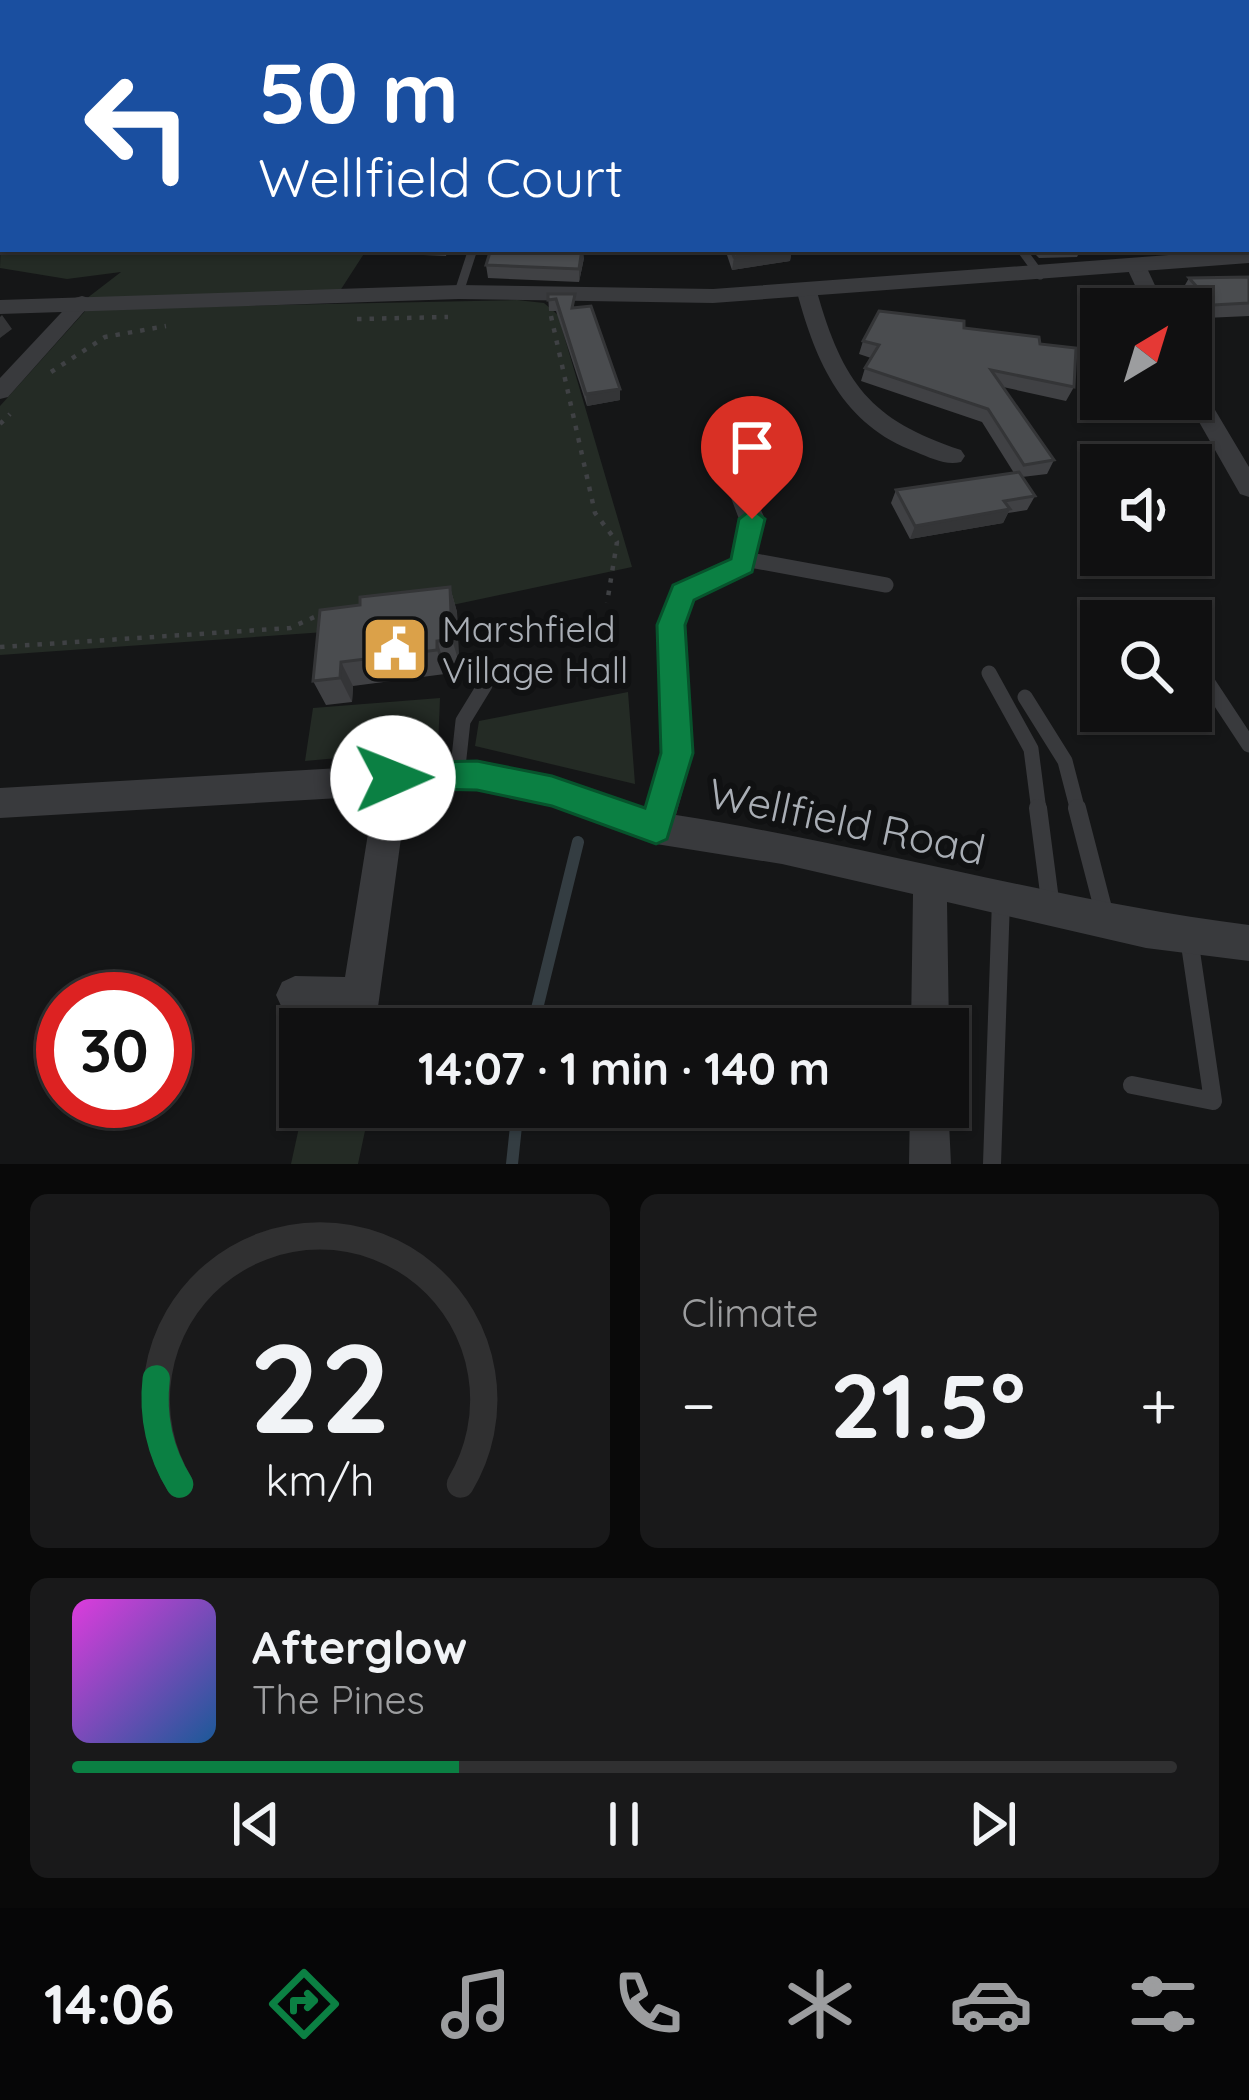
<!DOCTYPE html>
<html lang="en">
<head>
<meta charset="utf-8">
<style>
	:root { --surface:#101011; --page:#19191a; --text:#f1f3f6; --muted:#9c9d9f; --line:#303031; --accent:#0b8043 }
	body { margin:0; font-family:Quicksand,sans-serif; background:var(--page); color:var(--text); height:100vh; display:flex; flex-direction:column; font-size:45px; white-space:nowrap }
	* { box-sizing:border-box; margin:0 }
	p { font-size:39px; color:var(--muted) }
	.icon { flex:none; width:66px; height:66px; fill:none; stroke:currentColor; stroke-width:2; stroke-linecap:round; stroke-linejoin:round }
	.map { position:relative; height:1164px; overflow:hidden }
	.details { display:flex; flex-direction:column; gap:30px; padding:30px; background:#090909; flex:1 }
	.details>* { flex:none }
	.hud { position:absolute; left:0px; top:0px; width:1251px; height:252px; box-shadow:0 3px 9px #0004,0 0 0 3px var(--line); background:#1a4fa0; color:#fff; overflow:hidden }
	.needle { width:78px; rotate:38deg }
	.tools { position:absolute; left:1080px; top:288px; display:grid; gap:24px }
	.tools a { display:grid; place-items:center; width:132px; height:132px; border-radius:0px; background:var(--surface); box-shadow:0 3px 9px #0004,0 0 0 3px var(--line); font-size:60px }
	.speed { position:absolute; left:36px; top:972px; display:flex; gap:24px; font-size:60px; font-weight:700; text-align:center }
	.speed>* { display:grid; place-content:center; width:156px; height:156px; border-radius:50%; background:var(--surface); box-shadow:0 3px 9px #0004,0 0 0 3px var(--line); line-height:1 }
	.speed .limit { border:18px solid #d22; background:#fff; color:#111 }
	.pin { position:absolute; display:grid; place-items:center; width:102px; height:102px; color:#fff; margin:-123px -51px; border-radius:50% 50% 50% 0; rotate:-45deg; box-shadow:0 0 12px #0007 }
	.pin .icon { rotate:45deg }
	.me { position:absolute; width:132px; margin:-66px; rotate:89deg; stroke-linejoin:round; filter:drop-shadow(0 0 9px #0008) }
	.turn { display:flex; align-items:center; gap:42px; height:252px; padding:0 60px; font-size:54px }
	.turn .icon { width:156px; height:156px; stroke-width:2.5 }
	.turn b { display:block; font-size:84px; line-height:102px }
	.big { font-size:90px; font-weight:800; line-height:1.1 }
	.details .widget { flex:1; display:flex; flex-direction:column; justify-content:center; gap:18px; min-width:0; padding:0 42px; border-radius:18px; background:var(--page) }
	.details .dial { align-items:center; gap:0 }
	.dial svg { height:312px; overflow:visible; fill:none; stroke:var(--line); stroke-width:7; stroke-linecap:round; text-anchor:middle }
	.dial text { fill:var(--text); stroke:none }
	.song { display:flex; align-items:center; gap:36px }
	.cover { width:144px; height:144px; border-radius:18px; background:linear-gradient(135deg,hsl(300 70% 55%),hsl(210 70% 35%)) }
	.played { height:12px; border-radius:6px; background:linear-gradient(90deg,var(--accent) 35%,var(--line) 35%) }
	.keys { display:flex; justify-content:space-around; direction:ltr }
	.heat { display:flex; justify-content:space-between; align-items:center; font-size:66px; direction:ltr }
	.details .tiles { flex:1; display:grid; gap:30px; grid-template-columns:1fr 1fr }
	.widget:last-child { grid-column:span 2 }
	.trip { position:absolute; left:279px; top:1008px; width:690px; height:120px; border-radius:0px; background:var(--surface); box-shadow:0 3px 9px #0004,0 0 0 3px var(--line); font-weight:800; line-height:120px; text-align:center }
	.tabs { display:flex; height:192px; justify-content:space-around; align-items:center; background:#060607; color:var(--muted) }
	.tabs .icon { width:84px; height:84px }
	.tabs .active { color:var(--accent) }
	.tabs b { font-size:54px; color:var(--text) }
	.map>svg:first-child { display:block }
	.green { fill:#242b25 }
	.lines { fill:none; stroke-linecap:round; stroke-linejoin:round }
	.stream-far1 { stroke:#343d42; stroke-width:4.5 }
	.stream { stroke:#343d42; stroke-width:12 }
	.path { stroke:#3f4144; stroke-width:4.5; stroke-dasharray:4.5 8; stroke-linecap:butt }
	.service-far2 { stroke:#393a3d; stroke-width:9 }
	.service-far1 { stroke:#393a3d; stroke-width:15 }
	.service { stroke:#393a3d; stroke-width:18 }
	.minor { fill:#393a3d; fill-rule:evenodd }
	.tertiary { fill:#393a3d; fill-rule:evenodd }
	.wall { fill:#404144 }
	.shaded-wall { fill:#343537 }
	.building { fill:#4a4c4f; stroke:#343537; stroke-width:3 }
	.route { fill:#0b8043; stroke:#07532c; stroke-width:3 }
	.labels { text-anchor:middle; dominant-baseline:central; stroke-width:12; stroke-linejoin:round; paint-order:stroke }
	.poi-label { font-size:36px; fill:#a9aeb5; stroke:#101112; text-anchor:start }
	.near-street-label { font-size:42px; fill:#a9aeb5; stroke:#101112 }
</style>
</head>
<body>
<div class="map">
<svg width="1249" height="1164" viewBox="0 0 1249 1164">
	<rect width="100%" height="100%" fill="#151617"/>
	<path class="green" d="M0,0h909l2,3h-908l-3,113z
		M3,178v71h364l-31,48 -254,5 39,-30 -54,7 -67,-11z
		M517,300l27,3 14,12 74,252 -307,65 -325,23v-249l87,-97z
		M628,692l7,92 -160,-38 4,-25z
		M440,698l-2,51 -133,12 8,-53z
		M370,1107l-12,57h-67l12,-55z"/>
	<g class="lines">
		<path class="stream-far1" d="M56,3l6,-3
			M231,3l4,-3"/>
		<path class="stream" d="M532,1029l46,-187
			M512,1164l6,-57"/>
		<path class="path" d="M551,316l44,197 22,29 -10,61
			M357,319l91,-2
			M51,372l54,-35 61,-11
			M0,424l10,-10
			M0,647l290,-19 31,-14"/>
		<path class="service-far2" d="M1021,249l19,26
			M459,292l14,-43"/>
		<path class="service-far1" d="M745,559l141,26
			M1161,614l5,7
			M1191,657l58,88
			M989,673l42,76 8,62
			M1025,697l40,64 13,50
			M457,776l6,-55 22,-36"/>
		<path class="service" d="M1038,808l13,100
			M1077,808l28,108
			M1132,1085l81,16 -24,-163
			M992,1164l9,-264"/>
		<path class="minor" d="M980,0h13l2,3h-14z
			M1248,51h1v9h-1z
			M1136,260l10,6 20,43h-20l-20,-43z
			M807,286l10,6c26,91 53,128 144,158l4,6 -4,6c-15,4 -30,-4 -45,-10 -73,-27 -100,-89 -119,-160z
			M82,296l7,2v8l-81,91 -8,2v-21l75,-80z
			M1191,381l8,2 50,84v30l-9,-3 -54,-95h5z
			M737,473l9,3 19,43 -13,53 -58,28 -9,25 8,128 -17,62c192,30 380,86 573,110v36l-103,-13 -199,-46 2,127h-38l2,-135 -131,-30 -126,-20 -104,-38 -75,-16 -70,4 -32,235h-38l2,-15h-44l-13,-6 -6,-13 6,-13 13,-6 50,1 29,-181 -374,22v-30l477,-28 75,16 93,32 16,-55 -4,-128 16,-40 58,-26 8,-40 -14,-37z
			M948,1102l3,62h-42l1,-57h38z"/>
		<path class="tertiary" d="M1201,0h21l2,3h-21z
			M1248,14h1v10h-1z
			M1249,249v14l-536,40 -254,-4 -459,15v-14l459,-15 254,4z"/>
	</g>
	<path class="wall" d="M400,249h48l-2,7 -45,-2z
		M725,249h67l-2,12 -58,9z
		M962,249h53l-2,4h-48z
		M1030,249h51l-4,8 -38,1z
		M584,258l-5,24 -91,-4 -2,-13z
		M1249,277v39l-44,2 -24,-26 8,-14z
		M1104,290l41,19h-44v4l-4,-9z
		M548,294l27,14 45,92 -33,6 -31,-95h-7z
		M964,328l76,16 34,43 -8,14 -63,-14 51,73 -7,14 -25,3 13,19 -8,14 -19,3 -5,10 -93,16 -19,-36 5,-13 118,-17 -32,-51 -121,-41 4,-13 6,-10 -12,-4 4,-13z
		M450,587l7,25 2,51 -14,2v9l-92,12 -1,16 -26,3 -13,-24 47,-76z"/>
	<path class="shaded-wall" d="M583,249l1,9 -5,24v-13z
		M784,249h8l-2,12 -58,9 2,-13z
		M2,315l10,14 -12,9v-21z
		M620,389v11l-33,6 -1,-12z
		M1010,509l-7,14 -93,16 5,-13z
		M450,587l7,25 2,51 -7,-24z
		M437,641l8,24v9l-8,-24z
		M341,662l12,24 -1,16 -12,-24z"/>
	<path class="building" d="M491,249h91l-3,20 -93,-4z
		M731,249h53l-50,8z
		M1249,277v26l-36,2 -24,-27z
		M1104,290l32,2 9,17h-33z
		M548,294h27l-3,14 19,-2 29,83 -34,5 -30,-95 -8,1z
		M879,311l85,10v7l75,9 1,7 36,4 -2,39 -83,-17 63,90 -30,5 -36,-56 -123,-41 14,-23 -16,-4z
		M1019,472l16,24 -31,5 6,8 -95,17 -19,-36z
		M450,587l2,52 -15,2v9l-96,12 -1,16 -27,3 7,-71 40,-5v-8z"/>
	<path class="route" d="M752,509l13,10 -13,53 -58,28 -9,25 8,128 -26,86 -11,5 -104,-38 -75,-16 -96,-2 -4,-10 4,-11 12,-4 84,-2 75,15 93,32 16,-55 -4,-128 16,-40 58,-26 8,-40z"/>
	<defs>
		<g id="civic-square" transform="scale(3.45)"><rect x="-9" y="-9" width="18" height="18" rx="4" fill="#dba149" stroke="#101112"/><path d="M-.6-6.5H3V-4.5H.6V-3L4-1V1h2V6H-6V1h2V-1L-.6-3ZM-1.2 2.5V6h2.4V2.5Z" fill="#fff"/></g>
	</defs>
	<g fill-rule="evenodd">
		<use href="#civic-square" x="395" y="649"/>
	</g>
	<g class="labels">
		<g class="poi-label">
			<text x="442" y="628">Marshfield<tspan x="442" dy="41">Village Hall</tspan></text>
		</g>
		<g class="near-street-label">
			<text transform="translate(847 821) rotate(12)">Wellfield Road</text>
		</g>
	</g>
</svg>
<div class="tools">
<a><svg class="needle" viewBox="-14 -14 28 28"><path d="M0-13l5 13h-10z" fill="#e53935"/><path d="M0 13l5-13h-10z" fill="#9c9d9f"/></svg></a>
<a><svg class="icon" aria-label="sound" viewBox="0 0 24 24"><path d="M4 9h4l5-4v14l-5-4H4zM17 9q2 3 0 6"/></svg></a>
<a><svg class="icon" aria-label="search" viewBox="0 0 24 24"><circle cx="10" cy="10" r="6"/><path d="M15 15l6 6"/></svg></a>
</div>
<div class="speed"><div class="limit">30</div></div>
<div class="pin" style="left:752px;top:519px;background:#d93025"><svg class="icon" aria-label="arrive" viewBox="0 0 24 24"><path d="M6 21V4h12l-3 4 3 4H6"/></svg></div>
<svg class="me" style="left:393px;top:778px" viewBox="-20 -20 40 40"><circle r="19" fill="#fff"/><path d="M0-13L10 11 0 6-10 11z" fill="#0b8043"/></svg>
<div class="trip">14:07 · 1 min · 140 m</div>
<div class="hud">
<div class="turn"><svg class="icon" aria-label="left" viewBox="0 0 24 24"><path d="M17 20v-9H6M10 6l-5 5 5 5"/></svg><div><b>50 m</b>Wellfield Court</div></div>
</div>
</div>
<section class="details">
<div class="tiles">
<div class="widget dial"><svg viewBox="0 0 100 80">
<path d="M14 69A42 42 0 1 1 86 69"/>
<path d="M14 69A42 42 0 0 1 8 42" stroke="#0b8043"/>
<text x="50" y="56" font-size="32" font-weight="700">22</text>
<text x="50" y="72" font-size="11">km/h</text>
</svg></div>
<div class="widget"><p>Climate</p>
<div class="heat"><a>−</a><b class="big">21.5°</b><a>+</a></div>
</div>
<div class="widget">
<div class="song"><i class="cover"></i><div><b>Afterglow</b><p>The Pines</p></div></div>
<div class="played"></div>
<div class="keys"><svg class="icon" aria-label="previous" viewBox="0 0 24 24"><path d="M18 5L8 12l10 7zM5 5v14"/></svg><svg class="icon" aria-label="pause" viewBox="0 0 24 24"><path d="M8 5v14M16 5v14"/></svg><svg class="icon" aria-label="next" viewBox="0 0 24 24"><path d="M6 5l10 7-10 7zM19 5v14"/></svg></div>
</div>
</div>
</section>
<nav class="tabs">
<b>14:06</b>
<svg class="icon active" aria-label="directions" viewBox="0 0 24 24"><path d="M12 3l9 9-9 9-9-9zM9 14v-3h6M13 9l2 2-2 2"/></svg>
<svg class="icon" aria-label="music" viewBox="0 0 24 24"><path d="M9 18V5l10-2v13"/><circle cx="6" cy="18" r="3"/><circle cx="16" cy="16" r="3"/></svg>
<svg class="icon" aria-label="phone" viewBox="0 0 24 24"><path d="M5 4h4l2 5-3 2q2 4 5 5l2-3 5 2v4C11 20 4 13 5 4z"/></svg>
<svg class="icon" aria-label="climate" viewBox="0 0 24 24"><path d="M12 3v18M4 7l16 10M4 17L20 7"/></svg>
<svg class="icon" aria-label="car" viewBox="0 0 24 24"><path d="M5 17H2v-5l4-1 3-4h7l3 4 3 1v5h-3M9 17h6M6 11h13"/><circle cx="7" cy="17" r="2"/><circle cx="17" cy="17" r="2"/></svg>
<svg class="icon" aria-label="filters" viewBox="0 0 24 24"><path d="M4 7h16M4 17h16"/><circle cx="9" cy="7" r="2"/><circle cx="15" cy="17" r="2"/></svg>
</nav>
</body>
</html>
